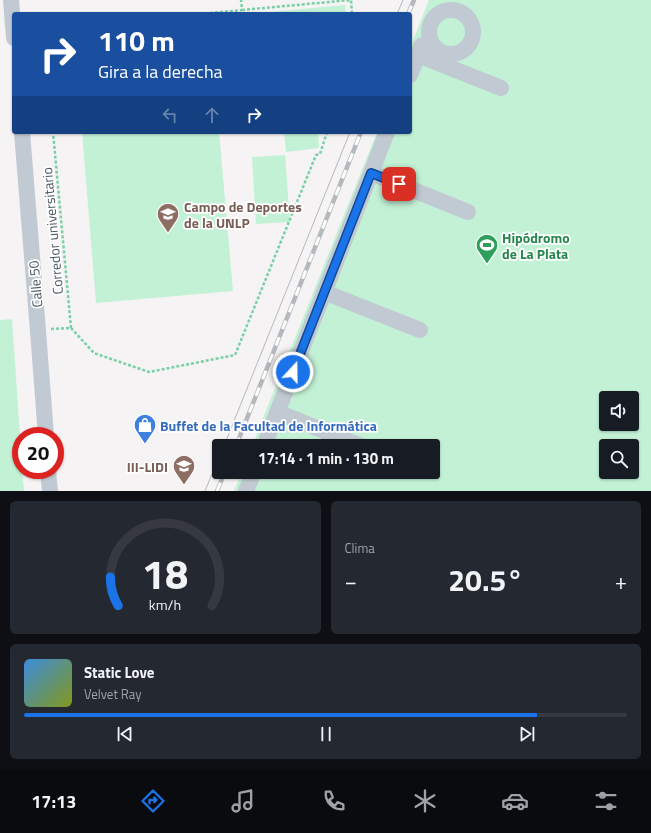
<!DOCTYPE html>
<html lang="es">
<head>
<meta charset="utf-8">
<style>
	:root { --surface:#171b24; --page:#242831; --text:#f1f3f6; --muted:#9ea1a6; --line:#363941; --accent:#1a73e8 }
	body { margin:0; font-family:"Titillium Web",sans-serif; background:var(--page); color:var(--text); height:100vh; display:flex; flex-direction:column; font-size:15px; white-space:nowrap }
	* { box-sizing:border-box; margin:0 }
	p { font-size:13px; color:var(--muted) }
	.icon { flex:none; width:22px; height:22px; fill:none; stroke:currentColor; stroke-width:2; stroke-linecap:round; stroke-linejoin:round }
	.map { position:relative; height:491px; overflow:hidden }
	.side { display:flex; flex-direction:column; gap:10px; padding:10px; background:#0d0f14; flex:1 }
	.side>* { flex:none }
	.hud { position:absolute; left:12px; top:12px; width:400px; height:122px; border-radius:4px; box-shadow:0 1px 3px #0004; background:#1a4fa0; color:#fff; overflow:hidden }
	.buttons { position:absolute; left:599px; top:391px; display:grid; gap:8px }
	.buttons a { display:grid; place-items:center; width:40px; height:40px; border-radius:4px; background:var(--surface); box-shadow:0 1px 3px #0004; font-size:20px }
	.speed { position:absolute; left:12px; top:427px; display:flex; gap:8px; font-size:20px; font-weight:700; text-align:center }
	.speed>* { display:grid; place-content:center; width:52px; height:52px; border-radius:50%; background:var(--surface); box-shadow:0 1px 3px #0004; line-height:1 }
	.speed .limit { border:6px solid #d22; background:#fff; color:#111 }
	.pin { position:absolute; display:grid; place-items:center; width:34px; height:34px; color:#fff; margin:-17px; border-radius:8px; box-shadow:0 2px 6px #0006 }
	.me { position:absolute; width:44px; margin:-22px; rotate:21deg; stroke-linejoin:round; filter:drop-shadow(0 0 3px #0008) }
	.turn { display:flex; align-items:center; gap:14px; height:84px; padding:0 20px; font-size:18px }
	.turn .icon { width:52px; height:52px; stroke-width:2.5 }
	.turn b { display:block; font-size:28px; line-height:34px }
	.lanes { display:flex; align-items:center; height:38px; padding:0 20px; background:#0003; justify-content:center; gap:20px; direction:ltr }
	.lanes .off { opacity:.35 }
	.big { font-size:30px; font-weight:700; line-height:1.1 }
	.side .tile { flex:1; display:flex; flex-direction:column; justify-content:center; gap:6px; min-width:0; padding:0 14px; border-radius:6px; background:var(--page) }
	.side .dial { align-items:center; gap:0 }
	.dial svg { height:104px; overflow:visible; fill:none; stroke:var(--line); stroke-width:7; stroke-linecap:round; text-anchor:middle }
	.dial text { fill:var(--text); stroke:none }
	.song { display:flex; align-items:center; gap:12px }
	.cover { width:48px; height:48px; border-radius:6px; background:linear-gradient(135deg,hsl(210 70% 55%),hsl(70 70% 35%)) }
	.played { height:4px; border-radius:2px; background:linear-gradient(90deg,var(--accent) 85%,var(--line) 85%) }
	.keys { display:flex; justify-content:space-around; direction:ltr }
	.heat { display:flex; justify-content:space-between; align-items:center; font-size:22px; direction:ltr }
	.side .tiles { flex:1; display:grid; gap:10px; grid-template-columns:1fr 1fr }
	.tile:last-child { grid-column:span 2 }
	.trip { position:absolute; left:212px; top:439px; width:228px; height:40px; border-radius:4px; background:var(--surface); box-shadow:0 1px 3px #0004; font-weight:700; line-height:40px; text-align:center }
	.tabs { display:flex; height:64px; justify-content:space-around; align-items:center; background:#090b0e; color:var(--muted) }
	.tabs .icon { width:28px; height:28px }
	.tabs .on { color:var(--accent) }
	.tabs b { font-size:18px; color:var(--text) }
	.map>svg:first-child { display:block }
	.green { fill:#c3f1d5; fill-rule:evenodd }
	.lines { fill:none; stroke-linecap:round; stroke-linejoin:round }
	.path { stroke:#7ad0a6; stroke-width:2.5; stroke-dasharray:3 2; stroke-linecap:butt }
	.minor { stroke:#c1cad2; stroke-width:16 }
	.tram { stroke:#b5b8bd; stroke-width:1 }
	.rail-casing { stroke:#b5b8bd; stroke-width:4.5 }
	.rail { stroke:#fff; stroke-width:3; stroke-dasharray:9; stroke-linecap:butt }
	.route-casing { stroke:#114b97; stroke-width:10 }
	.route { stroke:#1a73e8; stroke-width:7 }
	.labels { text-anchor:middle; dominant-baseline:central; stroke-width:3.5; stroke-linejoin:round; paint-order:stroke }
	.education-label { font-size:14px; font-weight:bold; fill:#785e54; stroke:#fff; text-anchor:start }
	.street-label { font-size:14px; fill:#4a5661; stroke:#fff }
	.leisure-label { font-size:14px; font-weight:bold; fill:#27864d; stroke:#fff; text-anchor:start }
	.shop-label { font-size:14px; font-weight:bold; fill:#366cbe; stroke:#fff; text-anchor:start }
</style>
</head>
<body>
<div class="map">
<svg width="651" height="491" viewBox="0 0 651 491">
	<rect width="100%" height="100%" fill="#f5f3f3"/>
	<path class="green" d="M429,0h222v491h-417l8,-19h191v-26h-181l125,-314h33v-84zM606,398h26v26h-26zM606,446h26v26h-26z
		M345,5l1,9h-96z
		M82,132h137l14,159 -137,12z
		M284,132h34l1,16 -33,4z
		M285,155l5,67 -34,2 -4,-67z
		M12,319l9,132v19h1l2,21h-24v-171z"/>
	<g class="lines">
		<path class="path" d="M242,10l109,-10 1,14
			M200,14l42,-4 -1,-10
			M71,328l23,25 55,19 86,-17 81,-200 4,-1 7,-22
			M51,329l20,-1 -18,-196"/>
		<path class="minor" d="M11,0l3,38
			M429 32a22 22 0 1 1 44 0a22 22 0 1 1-44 0Z
			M418,55l83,33
			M410,75l12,-30
			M22,132l16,199 8,105
			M371,173l97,39
			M324,292l96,38
			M277,412l84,34
			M264,446l123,-314
			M48,470l2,21
			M246,491l8,-19"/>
		<path class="tram" d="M397,14l6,-14
			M224,446l126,-314
			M205,491l14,-34"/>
		<g class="rail-casing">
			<path id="rail" d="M408,14l6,-14
				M236,446l125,-314
				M217,491l8,-19"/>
		</g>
		<use href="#rail" class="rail"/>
	</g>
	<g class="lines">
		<g class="route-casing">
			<path id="route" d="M293,372l78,-199 28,11"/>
		</g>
		<use href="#route" class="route"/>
	</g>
	<defs>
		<g id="university-pin" transform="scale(1.15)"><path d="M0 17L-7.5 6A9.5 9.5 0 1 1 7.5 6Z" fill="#8d6e63" stroke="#fff"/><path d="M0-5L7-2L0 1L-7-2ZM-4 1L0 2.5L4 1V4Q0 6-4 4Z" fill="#fff"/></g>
		<g id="stadium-pin" transform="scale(1.15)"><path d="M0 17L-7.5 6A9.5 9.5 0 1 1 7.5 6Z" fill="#2e9e5b" stroke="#fff"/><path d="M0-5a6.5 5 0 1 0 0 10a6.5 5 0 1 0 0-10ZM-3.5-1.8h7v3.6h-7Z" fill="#fff"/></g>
		<g id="shop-pin" transform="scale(1.15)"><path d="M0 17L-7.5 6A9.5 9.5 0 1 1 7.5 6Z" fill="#3f7fe0" stroke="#fff"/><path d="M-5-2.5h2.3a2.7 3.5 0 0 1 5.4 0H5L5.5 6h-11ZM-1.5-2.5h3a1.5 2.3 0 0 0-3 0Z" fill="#fff"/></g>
	</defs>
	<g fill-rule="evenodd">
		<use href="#university-pin" x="168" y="214"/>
		<use href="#stadium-pin" x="487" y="245"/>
		<use href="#shop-pin" x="145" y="425"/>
		<use href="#university-pin" x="184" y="466"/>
	</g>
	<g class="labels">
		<g class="education-label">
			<text x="184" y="206">Campo de Deportes<tspan x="184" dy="16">de la UNLP</tspan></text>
			<text x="168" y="466" text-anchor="end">III-LIDI</text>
		</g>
		<g class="street-label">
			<text transform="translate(52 231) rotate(-95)">Corredor universitario</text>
			<text transform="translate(35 284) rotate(-95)">Calle 50</text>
		</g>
		<g class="leisure-label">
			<text x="502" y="237">Hipódromo<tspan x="502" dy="16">de La Plata</tspan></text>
		</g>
		<g class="shop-label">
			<text x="160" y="425">Buffet de la Facultad de Informática</text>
		</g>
	</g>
</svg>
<div class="buttons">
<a><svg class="icon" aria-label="sound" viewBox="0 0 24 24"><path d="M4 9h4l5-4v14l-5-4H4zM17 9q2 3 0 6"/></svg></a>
<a><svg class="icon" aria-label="search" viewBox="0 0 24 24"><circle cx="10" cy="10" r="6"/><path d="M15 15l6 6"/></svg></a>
</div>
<div class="speed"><div class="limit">20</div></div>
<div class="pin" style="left:399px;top:184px;background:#d93025"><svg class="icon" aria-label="arrive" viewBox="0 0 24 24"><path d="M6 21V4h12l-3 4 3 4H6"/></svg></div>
<svg class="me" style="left:293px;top:372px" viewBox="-20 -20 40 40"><circle r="17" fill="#1a73e8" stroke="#fff" stroke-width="3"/><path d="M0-11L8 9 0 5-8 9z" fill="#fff"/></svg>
<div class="trip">17:14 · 1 min · 130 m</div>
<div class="hud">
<div class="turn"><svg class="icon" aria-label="right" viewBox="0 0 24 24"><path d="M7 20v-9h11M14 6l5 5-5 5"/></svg><div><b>110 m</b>Gira a la derecha</div></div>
<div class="lanes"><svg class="icon off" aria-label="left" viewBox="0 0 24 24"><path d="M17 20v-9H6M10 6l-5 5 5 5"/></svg><svg class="icon off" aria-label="ahead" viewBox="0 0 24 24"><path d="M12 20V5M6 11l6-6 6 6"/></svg><svg class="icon" aria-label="right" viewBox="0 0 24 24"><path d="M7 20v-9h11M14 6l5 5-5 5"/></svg></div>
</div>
</div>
<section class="side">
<div class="tiles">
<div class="tile dial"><svg viewBox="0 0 100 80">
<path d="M14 69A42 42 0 1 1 86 69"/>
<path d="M14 69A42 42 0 0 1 8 47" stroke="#1a73e8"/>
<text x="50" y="56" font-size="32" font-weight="700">18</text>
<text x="50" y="72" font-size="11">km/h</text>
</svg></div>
<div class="tile"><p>Clima</p>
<div class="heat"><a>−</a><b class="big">20.5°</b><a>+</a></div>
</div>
<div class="tile">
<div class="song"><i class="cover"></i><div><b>Static Love</b><p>Velvet Ray</p></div></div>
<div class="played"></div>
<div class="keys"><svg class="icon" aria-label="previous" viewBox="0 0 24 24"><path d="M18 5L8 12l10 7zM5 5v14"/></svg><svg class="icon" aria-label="pause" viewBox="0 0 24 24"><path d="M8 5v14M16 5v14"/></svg><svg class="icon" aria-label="next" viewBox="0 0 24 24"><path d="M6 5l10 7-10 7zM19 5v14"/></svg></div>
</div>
</div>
</section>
<nav class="tabs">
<b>17:13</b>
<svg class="icon on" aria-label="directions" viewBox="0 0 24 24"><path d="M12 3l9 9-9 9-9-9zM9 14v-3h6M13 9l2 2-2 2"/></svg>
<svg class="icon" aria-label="music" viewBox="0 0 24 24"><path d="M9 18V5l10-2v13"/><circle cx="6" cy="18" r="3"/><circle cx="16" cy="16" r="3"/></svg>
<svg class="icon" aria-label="phone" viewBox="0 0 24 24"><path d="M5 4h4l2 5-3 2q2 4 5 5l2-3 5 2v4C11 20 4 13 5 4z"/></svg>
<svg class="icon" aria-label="climate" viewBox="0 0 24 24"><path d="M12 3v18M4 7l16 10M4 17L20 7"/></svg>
<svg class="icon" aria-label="car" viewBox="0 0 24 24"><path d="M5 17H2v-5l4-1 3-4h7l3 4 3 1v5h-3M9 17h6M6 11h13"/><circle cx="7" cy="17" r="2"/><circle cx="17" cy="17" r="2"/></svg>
<svg class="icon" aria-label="filters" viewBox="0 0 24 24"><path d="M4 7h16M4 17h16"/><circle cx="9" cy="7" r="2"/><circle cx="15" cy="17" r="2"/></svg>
</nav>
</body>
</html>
